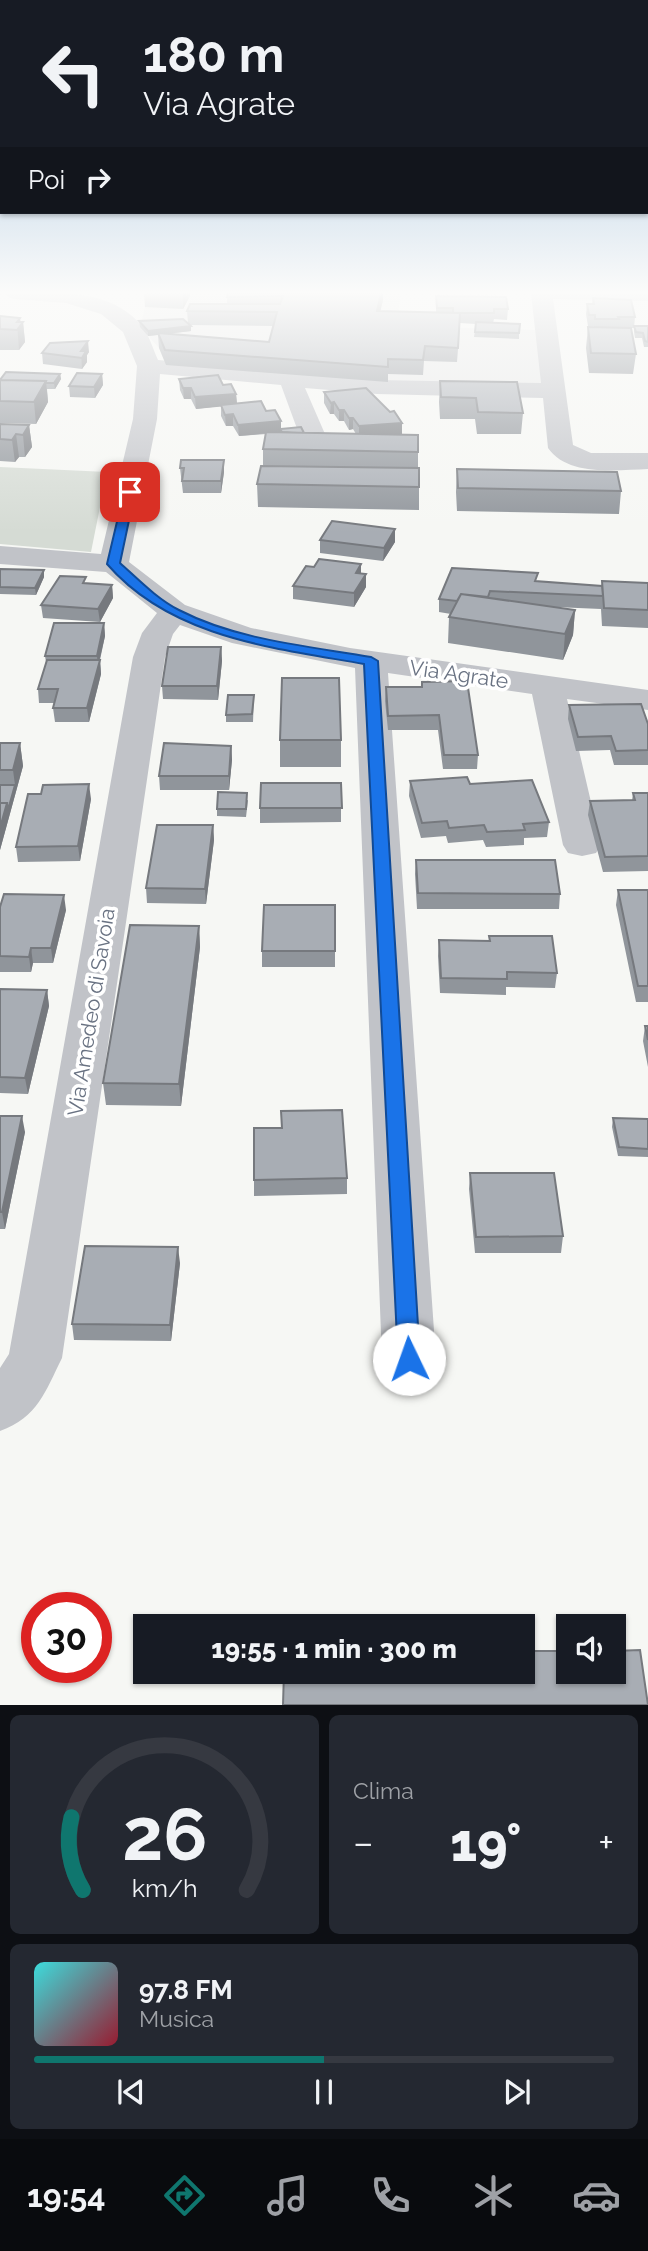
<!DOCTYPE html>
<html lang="it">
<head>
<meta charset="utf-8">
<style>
	:root { --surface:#171b24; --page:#242831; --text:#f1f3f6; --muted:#9ea1a6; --line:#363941; --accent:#0f766e }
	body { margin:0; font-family:Raleway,sans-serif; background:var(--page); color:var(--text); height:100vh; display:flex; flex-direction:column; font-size:26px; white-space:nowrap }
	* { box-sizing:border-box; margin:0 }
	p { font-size:23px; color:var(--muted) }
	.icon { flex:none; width:38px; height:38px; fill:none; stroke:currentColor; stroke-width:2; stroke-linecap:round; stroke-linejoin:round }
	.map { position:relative; height:1705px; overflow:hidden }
	.panel { display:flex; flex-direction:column; gap:10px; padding:10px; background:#0d0f14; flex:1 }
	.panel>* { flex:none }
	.banner { position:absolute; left:0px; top:0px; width:649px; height:214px; box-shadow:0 2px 5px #0004; background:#171b24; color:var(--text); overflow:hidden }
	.tools { position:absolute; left:556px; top:1614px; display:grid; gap:14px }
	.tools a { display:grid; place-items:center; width:70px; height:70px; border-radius:0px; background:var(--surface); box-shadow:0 2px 5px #0004; font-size:35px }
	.speed { position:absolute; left:21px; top:1592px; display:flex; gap:14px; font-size:35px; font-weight:700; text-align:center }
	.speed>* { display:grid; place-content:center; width:91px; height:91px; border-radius:50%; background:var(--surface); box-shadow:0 2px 5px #0004; line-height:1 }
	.speed .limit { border:10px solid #d22; background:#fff; color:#111 }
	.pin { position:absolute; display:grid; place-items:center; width:60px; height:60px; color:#fff; margin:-30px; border-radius:14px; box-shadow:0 4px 10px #0006 }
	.me { position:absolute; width:77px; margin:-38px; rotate:357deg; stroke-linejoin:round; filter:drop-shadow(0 0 5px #0008) }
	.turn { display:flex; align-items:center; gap:24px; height:147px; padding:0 28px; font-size:32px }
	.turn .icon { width:91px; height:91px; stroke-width:2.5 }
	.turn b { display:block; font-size:49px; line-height:60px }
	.then { display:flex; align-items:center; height:66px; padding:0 28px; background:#0003; gap:14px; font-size:26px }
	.big { font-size:52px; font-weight:800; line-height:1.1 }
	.panel .tile { flex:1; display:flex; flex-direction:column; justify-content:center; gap:10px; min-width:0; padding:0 24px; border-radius:10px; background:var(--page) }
	.panel .dial { align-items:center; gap:0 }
	.dial svg { height:182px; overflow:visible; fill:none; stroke:var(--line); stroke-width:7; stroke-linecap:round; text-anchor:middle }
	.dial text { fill:var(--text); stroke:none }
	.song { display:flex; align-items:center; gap:21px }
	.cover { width:84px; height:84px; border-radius:10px; background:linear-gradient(135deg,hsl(180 70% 55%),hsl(350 70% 35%)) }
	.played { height:7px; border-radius:4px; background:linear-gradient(90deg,var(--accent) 50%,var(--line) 50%) }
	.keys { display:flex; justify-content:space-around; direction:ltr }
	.heat { display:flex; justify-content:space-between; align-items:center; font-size:38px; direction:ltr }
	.panel .tiles { flex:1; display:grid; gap:10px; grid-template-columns:1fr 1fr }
	.tile:last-child { grid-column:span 2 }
	.trip { position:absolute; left:133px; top:1614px; width:402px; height:70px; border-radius:0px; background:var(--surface); box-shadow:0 2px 5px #0004; font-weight:800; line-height:70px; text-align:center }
	.dock { display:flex; height:112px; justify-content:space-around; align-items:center; background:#090b0e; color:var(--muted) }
	.dock .icon { width:49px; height:49px }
	.dock .current { color:var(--accent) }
	.dock b { font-size:32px; color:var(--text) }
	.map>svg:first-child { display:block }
	.built { fill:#e7e8e8 }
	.green { fill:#d5dbd4 }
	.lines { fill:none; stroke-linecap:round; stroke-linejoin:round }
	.minor { fill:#c1c3c8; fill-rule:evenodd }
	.wall { fill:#90959b; fill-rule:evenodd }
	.shaded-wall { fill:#76797e }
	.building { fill:#a8adb4; stroke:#76797e; stroke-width:2 }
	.route { fill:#1a73e8; stroke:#114b97; stroke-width:2 }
	.labels { text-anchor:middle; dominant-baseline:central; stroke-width:7; stroke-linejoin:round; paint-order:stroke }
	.street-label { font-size:21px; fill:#697282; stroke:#fff }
</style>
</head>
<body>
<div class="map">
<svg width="648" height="1705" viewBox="0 0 648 1705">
	<rect width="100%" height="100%" fill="#f6f7f4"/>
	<path class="built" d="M176,293h225l-5,33 142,4 3,53 -153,-1 -222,-17 -7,-17 -19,-21 5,-20 7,-12z"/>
	<path class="green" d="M0,467l107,5 -16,80 -91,-8z"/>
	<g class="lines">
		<path class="minor" d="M5,293c45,0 104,-7 137,33 7,9 11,23 16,34l219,20 164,3 -10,-90h117v8l-95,-2 20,146 18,8h57v16c-30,1 -80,8 -100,-21l-5,-50 -166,-4 -72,-6 20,46 -4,5 -9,3 -9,-3 -4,-5 -18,-49 -121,-11 -3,45 -28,143 56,43 66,23 99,20 298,42v20l-81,-11 34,146 -5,8 -14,3 -14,-3 -5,-8 -31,-151 -144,-21 48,686 -8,16 -19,6 -19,-6 -8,-16 -27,-691 -123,-25 -52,-18 -7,9 -8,23 -103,701c-17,34 -24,59 -62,73v-63l9,-14 124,-697 9,-24 15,-20 -51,-41 -106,-8v-18l101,8 32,-135 4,-53 -14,-34 -22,-18 -35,-11 -51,-4 -7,-2z"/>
	</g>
	<path class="wall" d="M144,293h46v3l-7,13 -38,-2z
		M228,293l155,7 -3,11 56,2v-17l72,13 -1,11 -13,-1 -1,4 26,10v6l-45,-2 2,-13 -16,-1 -3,39 -33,-1 -1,14 -35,-1v8l-222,-17 -7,-17 -1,-13 -10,1 -8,-9 -1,-6 49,2 -1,-12 40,-7v-7zM190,325l83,1 -4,16 -102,-8 24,-3z
		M593,298l42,19 -1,11h-16l18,26 -3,20 -44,-1 -3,-25 2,-21 6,1v-2h-6l-2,-12 1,-10h5z
		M0,316l23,6 2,20 -6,8h-19z
		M634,326h14v21h-4l-2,-9h-7l-1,-6z
		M89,352l-2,3v7l-5,7 -39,-5 -1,-11z
		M60,374l1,5 -6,10h-8l1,13 -12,22 -36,-1v-43z
		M102,374l1,11 -8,13 -25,-1 -1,-11z
		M179,379l44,6 13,9 1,9 29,8 15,18 23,4 52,1 -3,-5 -4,1 -5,-9h-5l-5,-7h-4l-6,-11v-11l66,20 12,11v11l16,1v33l1,19v23l-161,-3 -1,-23 6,-18v-17l3,-15 -27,2 -6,-10h-7l-5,-10v-10l-25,3 -5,-10h-7l-4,-9z
		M440,381l83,32 -2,21h-44l-2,-15h-35l-1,-17z
		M0,424l29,1 3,22 -7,10h-6l-4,5 -15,-1z
		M180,468l44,4 -3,21h-38z
		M457,469l164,22 -2,23 -162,-3 -1,-19z
		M320,540l75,2 -12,19 -63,-8z
		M0,569l44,1v7l-8,18 -36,-1z
		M361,574l5,13 -12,20 -61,-8v-13z
		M537,581l65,5v-5l46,2v45l-46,-2 -1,-17 -46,-2 20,3 -2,25 -10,25 -115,-17 1,-26 2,-3 -12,-2v-13z
		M87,583l25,2 1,13 -13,24 -57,-4 -2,-13z
		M104,623l1,13 -5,24 1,14 -12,48h-34l-2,-14 2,-5h-16l-1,-14 8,-27 -1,-6z
		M221,647l1,14 -4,39 -55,-1 -1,-13z
		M422,682l56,73 -1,14h-34l-5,-39h-50l-3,-29 1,-14h35z
		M254,695l-1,27h-27v-7z
		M569,705l79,19v41h-34l-4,-15 -34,1 -8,-32z
		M280,740h61v27h-61z
		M0,743h20l3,23 -23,84z
		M231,746l1,14 -3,30h-69l-1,-14z
		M410,781l60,3 79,38 -2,15 -23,1v7l-38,2 -3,-7 -35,3 -2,-7 -25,2 -12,-42z
		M341,783v39l-81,1v-15z
		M633,793h15v78l-45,1 -15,-57 2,-14h42z
		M91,799l-11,62 -62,1 -2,-15z
		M248,800l-2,17 -29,-1v-7z
		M213,825l1,15 -8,64 -59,-1 -1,-15z
		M416,860l144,34 -1,15h-142l-2,-35z
		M618,890h30v112h-12l-20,-97z
		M335,905v62h-73v-16z
		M0,907l66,3 -13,53h-20l-2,9h-31z
		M199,926l1,21 -19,159 -75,-1 -3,-22z
		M489,936l68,37 -2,15 -49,-1v8l-66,-2 -2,-37 1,-16 50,1z
		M0,989l47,1 2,16 -21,88 -28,-1z
		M645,1026h3v41l-5,-26z
		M0,1116l25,16 -20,97h-5z
		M613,1118l35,1v38l-30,-1 -6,-29z
		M470,1173l93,63 -2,17h-86l-6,-64z
		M347,1178v16l-93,2v-16z
		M180,1263l-9,78 -97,-1 -2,-16z"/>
	<path class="shaded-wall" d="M183,293h7v3l-7,13z
		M381,293h2v7l-6,25v-14z
		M20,318l1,7 2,-3 2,20 -6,8 -2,-28z
		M191,326v5l-43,5v-5z
		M88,341l1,11 -2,3v7l-5,7 -1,-18z
		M60,374l1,5 -6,10 -1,-6z
		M102,374l1,11 -8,13 -1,-11z
		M46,381l2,21 -12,22 -2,-22z
		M183,388h8v11h-7z
		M236,394l1,11 -41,4 -1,-12z
		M334,402v12h-4l1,-11z
		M339,410h5v11h-5z
		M233,414v12h-7l-1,-11z
		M349,418h4v11l-4,1z
		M281,421v11l-42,4 -1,-11z
		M402,423v11l-43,4v-12z
		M29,425l3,22 -7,10 -2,-22z
		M16,434l3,23 -4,5 -3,-22z
		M224,460v12l-3,21v-12z
		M395,529v13l-12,19 1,-13z
		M361,564v13l-5,-4z
		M44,570v7l-8,18 -1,-7z
		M366,574v13l-12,20v-14z
		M112,585l1,13 -13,24 -2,-13z
		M575,610l-2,25 -10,25 2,-26z
		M104,623l1,13 -6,26 1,-2 1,14 -12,48 -2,-14 11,-40 -1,-12z
		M221,647l1,14 -4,39 -1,-14z
		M20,743l3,23 -23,84v-22l7,-25 8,-18 -2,-15z
		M231,746l1,14 -3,30v-14z
		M89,784l2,15 -11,62 -2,-15z
		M213,825l1,15 -8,64 -1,-15z
		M64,895l2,15 -13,53 -2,-15z
		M199,926l1,21 -19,159 -2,-22z
		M31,948l2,15 -2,9 -2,-15z
		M47,990l2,16 -21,88 -3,-16z
		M22,1116l3,16 -20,97 -3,-17z
		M178,1247l2,16 -9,78 -1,-16z"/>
	<path class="building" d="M228,293h153l-4,18 83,2 -2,35 -33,-2 -2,14 -35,-1v8l-223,-17 -7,-17 111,9 8,-30 -90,-1 3,-7h90l3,-8 -56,1z
		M436,296l70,1 2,12h-14v4h-41v-5h-16z
		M593,298l38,2 4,17h-17l1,2h-24v-4h-6l-2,-11h7z
		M0,316l20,2 -3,4h6l-6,8 -17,-1z
		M183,319l8,7 -43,5 -9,-10z
		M476,322l44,2 -1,9 -44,-1z
		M634,326h14v16l-3,-1 -2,-8 -7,-1z
		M588,327l43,1 5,26 -45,-1z
		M88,341l-7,10h5l-4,7 -40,-5 8,-10z
		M6,372l54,2 -6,9h-8v-2l-46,-1z
		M77,373l25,1 -8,13 -25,-1z
		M218,375l5,10 8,-1 5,10 -41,3 -4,-9h-8l-4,-9z
		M0,380l46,1 -12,21 -34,-1z
		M440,381l77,1 6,31 -45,-1 -2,-14 -35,-1z
		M366,388l24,24 4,-1 8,12 -43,3 -6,-8h-4l-5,-8h-5l-5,-8 -3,1 -7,-11z
		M261,401l5,10 9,-1 6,11 -43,4 -5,-11 -8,1 -4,-10z
		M0,424l29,1 -6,10 -7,-1 -4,6 -12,-1z
		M301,427l3,6 -22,-1 -2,-3z
		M266,432l152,3v17l-155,-3z
		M181,460h43l-3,21h-39l2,-13h-4z
		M261,466l158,2v19l-162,-3z
		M457,469l160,3 4,19 -163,-3z
		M332,521l63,8 -11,19 -64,-8z
		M319,559l42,5 -5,9 10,1 -12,19 -61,-7 13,-20 8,1z
		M452,568l86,5 -3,8 67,5 1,10 -113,-5 -2,6 -27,-3 -4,7 -18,-2z
		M0,569l44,1 -9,18 -35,-1z
		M60,576l26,1 -3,6 29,2 -14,24 -57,-4z
		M602,581l46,2v27l-44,-2z
		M461,594l114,16 -10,24 -116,-17z
		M54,623h50l-7,33h-52z
		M168,647h53l-4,39h-55z
		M47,660h53l-13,48h-34l5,-19h-20z
		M282,678h57l2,62h-61z
		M467,681l11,74h-34l-5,-40 -51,1 -2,-29h36v-5z
		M228,695h26l-2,19 -26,1z
		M641,704l7,20v26l-32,1 -5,-15 -33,1 -9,-32z
		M0,743h20l-7,27h-13z
		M164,743l67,3 -2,30h-70z
		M467,777l3,7 62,-4 17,42 -26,2 2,6 -38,2 -3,-7 -35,3 -2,-7 -25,2 -12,-42z
		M261,783h80l1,25h-82z
		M89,784l-11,62 -62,1 12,-53h13l2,-9z
		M0,785h15l-7,25 -1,-7h-7z
		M218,792l29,1 -1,16h-29z
		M633,793h15v63l-43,1 -15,-56 45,-1z
		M0,803h7l-7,25z
		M157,825h56l-8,64 -59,-1z
		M416,860h139l5,34 -142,-1z
		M618,890h30v96h-10z
		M4,894l60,1 -13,53h-20l-2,9 -29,-1v-49z
		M264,905h71v46h-73z
		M130,925l69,1 -20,158 -76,-1z
		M489,936h63l5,37 -50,-1v7l-66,-1 -2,-38 51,1z
		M0,989l47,1 -22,88 -25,-1z
		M645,1026h3v14z
		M342,1110l5,68 -93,2v-52h28l-1,-17z
		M0,1116h22l-20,96h-2z
		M613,1118l35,1v30l-29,-2z
		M470,1173h84l9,63 -87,1z
		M85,1246l93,1 -8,78 -98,-1z
		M640,1650l8,55h-365l1,-34h239v-20h46v20h45v-20z"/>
	<linearGradient id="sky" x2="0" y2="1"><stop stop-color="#96badb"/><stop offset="0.55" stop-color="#fbfbfa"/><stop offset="1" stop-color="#fbfbfa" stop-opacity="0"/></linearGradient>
	<rect width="648" height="532" fill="url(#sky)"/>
	<path class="route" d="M130,488l5,4 -15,71c18,16 37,36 59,47 58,30 128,36 192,47l7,4 42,698 -3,6 -8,3 -8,-3 -3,-6 -34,-695c-90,-16 -193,-26 -257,-100l17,-72z"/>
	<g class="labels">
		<g class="street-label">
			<text transform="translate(459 674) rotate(8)">Via Agrate</text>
			<text transform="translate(91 1012) rotate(-81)">Via Amedeo di Savoia</text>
		</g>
	</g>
</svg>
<div class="tools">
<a><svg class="icon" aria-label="sound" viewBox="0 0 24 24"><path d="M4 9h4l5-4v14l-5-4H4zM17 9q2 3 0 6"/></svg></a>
</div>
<div class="speed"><div class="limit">30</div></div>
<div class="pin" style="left:130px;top:492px;background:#d93025"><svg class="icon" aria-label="arrive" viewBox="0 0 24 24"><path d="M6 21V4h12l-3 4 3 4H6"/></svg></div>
<svg class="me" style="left:409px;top:1359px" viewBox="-20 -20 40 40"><circle r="19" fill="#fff"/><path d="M0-13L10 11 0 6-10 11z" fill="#1a73e8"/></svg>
<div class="trip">19:55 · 1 min · 300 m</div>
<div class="banner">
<div class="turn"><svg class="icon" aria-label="left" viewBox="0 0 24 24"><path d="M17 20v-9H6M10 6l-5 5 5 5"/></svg><div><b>180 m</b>Via Agrate</div></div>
<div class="then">Poi<svg class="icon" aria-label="right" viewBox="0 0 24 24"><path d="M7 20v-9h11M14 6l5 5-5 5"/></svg></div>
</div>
</div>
<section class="panel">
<div class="tiles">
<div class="tile dial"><svg viewBox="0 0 100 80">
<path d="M14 69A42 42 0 1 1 86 69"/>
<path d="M14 69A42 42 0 0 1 9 37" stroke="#0f766e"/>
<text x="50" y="56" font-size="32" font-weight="700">26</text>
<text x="50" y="72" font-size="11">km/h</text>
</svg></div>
<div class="tile"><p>Clima</p>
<div class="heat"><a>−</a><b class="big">19°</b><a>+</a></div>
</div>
<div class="tile">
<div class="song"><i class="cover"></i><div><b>97.8 FM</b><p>Musica</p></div></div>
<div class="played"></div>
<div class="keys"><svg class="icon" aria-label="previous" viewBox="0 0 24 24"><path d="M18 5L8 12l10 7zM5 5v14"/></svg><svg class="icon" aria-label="pause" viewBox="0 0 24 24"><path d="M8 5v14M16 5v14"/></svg><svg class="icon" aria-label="next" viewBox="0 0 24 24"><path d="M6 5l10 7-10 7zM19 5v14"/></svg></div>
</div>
</div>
</section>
<nav class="dock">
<b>19:54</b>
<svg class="icon current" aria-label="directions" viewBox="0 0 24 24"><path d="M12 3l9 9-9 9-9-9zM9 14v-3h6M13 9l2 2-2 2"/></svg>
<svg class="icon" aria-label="music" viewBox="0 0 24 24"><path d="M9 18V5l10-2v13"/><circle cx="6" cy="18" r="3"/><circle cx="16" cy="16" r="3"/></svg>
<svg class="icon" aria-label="phone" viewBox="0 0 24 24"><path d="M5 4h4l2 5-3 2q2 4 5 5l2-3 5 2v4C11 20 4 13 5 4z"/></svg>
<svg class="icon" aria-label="climate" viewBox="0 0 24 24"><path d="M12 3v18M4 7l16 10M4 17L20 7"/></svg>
<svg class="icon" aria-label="car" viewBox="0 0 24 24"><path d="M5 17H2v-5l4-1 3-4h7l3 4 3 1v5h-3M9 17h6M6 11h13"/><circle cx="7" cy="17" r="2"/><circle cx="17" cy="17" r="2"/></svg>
</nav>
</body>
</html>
